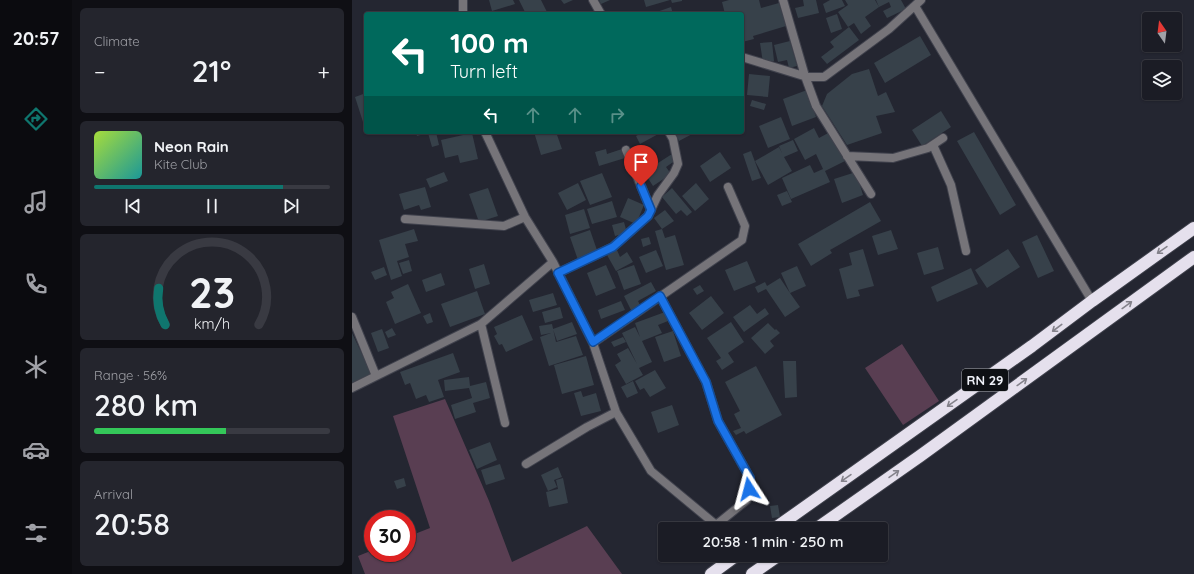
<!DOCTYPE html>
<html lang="en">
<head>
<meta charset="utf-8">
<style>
	:root { --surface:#1b1c25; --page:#24252d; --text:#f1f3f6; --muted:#a0a1a7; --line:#393a42; --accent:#0f766e }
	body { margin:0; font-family:Quicksand,sans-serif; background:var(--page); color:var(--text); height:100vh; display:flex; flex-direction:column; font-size:15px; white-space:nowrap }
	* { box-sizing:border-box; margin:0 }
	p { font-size:13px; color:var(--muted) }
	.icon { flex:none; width:22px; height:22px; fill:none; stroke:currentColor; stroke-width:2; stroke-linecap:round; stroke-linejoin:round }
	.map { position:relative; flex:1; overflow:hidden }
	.sheet { display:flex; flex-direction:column; gap:8px; padding:8px; background:#0f0f14; width:280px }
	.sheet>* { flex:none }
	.banner { position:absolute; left:12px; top:12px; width:380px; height:122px; border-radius:4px; box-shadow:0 1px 3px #0004,0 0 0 1px var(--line); background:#00695c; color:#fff; overflow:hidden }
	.needle { width:26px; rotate:346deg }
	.fabs { position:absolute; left:790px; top:12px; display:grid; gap:8px }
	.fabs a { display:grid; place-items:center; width:40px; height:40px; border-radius:4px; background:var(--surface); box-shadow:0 1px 3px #0004,0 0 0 1px var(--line); font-size:20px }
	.speed { position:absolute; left:12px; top:510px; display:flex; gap:8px; font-size:20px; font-weight:700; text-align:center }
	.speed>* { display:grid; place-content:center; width:52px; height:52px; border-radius:50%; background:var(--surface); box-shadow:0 1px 3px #0004,0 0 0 1px var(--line); line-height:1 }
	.speed .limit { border:6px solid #d22; background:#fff; color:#111 }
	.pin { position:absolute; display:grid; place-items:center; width:34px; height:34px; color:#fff; margin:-41px -17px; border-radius:50% 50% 50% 0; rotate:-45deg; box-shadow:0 0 4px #0007 }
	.pin .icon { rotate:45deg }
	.me { position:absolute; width:44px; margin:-22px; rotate:351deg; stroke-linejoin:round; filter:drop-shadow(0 0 3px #0008) }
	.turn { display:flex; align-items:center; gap:14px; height:84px; padding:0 20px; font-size:18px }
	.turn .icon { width:52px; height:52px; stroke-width:2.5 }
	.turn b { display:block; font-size:28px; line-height:34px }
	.lanes { display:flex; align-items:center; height:38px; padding:0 20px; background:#0003; justify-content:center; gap:20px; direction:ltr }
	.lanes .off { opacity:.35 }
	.big { font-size:30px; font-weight:600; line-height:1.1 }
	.sheet .card { flex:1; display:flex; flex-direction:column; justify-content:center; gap:6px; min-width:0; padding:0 14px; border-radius:6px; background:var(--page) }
	.sheet .dial { align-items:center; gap:0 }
	.dial svg { height:104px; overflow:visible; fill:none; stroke:var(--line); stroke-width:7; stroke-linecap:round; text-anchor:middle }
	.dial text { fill:var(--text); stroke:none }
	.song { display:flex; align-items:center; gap:12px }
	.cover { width:48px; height:48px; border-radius:6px; background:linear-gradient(135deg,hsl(80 70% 55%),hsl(180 70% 35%)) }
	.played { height:4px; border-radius:2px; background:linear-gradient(90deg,var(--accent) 80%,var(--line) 80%) }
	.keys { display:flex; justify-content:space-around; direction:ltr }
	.heat { display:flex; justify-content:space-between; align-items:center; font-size:22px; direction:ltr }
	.charge { height:6px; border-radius:3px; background:linear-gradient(90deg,#34c759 56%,var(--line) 0) }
	.trip { position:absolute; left:306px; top:522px; width:230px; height:40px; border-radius:4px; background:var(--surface); box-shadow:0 1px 3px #0004,0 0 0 1px var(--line); font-weight:600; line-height:40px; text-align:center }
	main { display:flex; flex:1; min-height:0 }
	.tabs { display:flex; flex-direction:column; width:72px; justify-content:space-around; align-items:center; background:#0b0b0f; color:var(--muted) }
	.tabs .icon { width:28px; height:28px }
	.tabs .on { color:var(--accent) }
	.tabs b { font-size:18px; color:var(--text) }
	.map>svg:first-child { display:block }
	.green { fill:#593e52 }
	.building { fill:#37414a }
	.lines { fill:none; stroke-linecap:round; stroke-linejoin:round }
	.street-casing { stroke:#40424d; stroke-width:10 }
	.highway-casing { stroke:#40424d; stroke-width:14 }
	.street { stroke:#767479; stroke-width:8 }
	.highway { stroke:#e5e0ed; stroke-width:12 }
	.oneway { stroke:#84828b }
	.route-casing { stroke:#114b97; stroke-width:10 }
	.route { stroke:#1a73e8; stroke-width:7 }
	.labels { text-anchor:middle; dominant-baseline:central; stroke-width:4; stroke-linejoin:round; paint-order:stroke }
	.shield { fill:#0e1014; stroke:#abadb3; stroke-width:1 }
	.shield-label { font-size:13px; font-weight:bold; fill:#eef0f7 }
</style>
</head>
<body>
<main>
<nav class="tabs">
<b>20:57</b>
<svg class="icon on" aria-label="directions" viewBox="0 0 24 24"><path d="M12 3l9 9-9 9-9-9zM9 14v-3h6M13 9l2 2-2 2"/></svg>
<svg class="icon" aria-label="music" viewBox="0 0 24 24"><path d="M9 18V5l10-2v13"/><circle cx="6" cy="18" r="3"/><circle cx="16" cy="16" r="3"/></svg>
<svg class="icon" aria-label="phone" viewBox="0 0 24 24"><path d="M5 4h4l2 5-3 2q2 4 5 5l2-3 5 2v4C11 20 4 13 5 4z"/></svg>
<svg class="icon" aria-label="climate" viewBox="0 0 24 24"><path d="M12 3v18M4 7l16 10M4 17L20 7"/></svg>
<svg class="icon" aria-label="car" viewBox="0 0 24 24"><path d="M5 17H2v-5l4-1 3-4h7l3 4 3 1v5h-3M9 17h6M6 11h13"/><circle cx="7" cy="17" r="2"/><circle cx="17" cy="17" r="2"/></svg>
<svg class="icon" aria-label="filters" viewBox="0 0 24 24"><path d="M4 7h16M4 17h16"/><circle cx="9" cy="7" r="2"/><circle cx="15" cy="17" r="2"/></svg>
</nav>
<section class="sheet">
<div class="card"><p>Climate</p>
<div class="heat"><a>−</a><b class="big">21°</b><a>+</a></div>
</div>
<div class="card">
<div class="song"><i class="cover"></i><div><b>Neon Rain</b><p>Kite Club</p></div></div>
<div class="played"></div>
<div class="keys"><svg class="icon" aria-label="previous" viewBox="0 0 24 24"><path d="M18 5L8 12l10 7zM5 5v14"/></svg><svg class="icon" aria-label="pause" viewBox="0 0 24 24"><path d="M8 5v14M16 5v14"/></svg><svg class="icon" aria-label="next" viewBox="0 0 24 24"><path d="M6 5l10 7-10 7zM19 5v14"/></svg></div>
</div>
<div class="card dial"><svg viewBox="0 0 100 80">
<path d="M14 69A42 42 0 1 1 86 69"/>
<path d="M14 69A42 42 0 0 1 9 41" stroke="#0f766e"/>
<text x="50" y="56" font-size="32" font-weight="700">23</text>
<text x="50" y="72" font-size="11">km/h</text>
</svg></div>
<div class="card"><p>Range · 56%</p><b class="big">280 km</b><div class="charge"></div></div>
<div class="card"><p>Arrival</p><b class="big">20:58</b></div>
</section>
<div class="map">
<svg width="842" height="574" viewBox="0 0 842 574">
	<rect width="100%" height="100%" fill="#242631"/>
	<path class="green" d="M550,344l37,57 -36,24 -38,-57z
		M93,399l44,102 23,61 75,-36 35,48h-257l-7,-18 15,-6v3h34v-16l23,-9 -37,-112z"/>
	<path class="building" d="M137,0h24l2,4 -23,7z
		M167,0h22l6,12 -5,2h-16z
		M209,0h12l-9,4z
		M247,0h11l-9,4z
		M292,0h26l-24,7z
		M319,0h11v1l-10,2z
		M377,0h30l2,8 18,-5 7,23 -33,10 1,3 -12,3v-28h-17l-3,-12z
		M451,0h13l3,13 -21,5 -3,-10 9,-2z
		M478,0h12l3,6 -19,7 -3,-9z
		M493,0h30l4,7 -14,10 6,9 -10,8 -7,-11 -6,4 -10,-15 10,-7z
		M524,0h25l5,9 -19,9 -4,-7 8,-4 -2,-5 -10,5z
		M319,7l2,7h-22z
		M485,14l5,15 -11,4 -5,-15z
		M497,27l10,13 -32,24 -6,-7 13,-10 -4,-5z
		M568,36l11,19 -46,28 -11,-20z
		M438,41l7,25 -8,2 -2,-8 -9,2 -4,-17z
		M420,42l2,19 -11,2 -3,-20z
		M517,69l9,27 8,-4 9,20 -19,4 6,17 -35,12 -25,-39 5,-12 25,-20z
		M397,74l21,2 -2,21 -21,-2z
		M455,90l9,27 -24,9 -9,-27z
		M14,93v28l-3,1 -8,-25z
		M400,100l14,4 -2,6 -14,-4z
		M589,111l10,16 -29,19 -10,-16z
		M429,117l9,22 -22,9 -9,-22z
		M462,128l5,10 11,-6 15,29 -20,10 5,11 -39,17 -9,-21 28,-13 4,8 9,-4 -7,-15 -11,6 -11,-21z
		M64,132h20l3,13 -7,2 -4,-14 -11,3z
		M182,132h22l6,17 -21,6z
		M291,132h19l-22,12 -4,-8z
		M323,132h21l-17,9z
		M622,132l42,73 -16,10 -43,-74z
		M120,133l6,26 -18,4 -2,-8 -13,3 -4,-18z
		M441,140l5,11 -14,6 8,14 -24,14 -13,-24 24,-14 3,6 -3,-7z
		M254,149l1,5 15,-5 3,9 -26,8 -4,-14z
		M399,151l10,27 -9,3 -9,-27z
		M368,152l11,16 -21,14 -10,-16z
		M320,154l4,6 -10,7 5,7 -18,12 -9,-14z
		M92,172l4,9 -18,7 -4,-9z
		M504,172l7,23 -21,8 -8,-24z
		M250,173l10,24 -22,8 -10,-24z
		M226,183l8,17 -19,10 -9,-17z
		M344,183l13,16 -14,12 -13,-15z
		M73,187l6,20 -10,3 -2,-5 -15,5 -5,-16z
		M136,188l10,28 -19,6 -10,-28z
		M320,188l20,24 -5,4 -6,-6 -5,4 -14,-17z
		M435,191l5,11 -10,4 -5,-11z
		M276,198l16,7 -8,19 -16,-7z
		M260,201l5,16 -25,7 -5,-15z
		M518,202l11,19 -51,29 2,3 -21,13 -13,-22z
		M232,209l6,19 -20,6 -5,-19z
		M313,210l9,11 -12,8 3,9 10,-3 9,30 -18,5 -11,-39 7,-2 -8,-11z
		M272,222l3,11 -12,3 -3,-11z
		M62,229l4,12 -13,3 4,13 -12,4 5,15 -11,4 -12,-40z
		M238,230l8,23 -20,7 -8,-23z
		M539,230l7,19 -20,6 -6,-19z
		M685,235l17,36 -16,7 -16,-36z
		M297,237l2,7 -8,3 -2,-8z
		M586,247l6,22 -20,6 -7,-22z
		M511,249l11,37 -16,4 2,6 -13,3 -8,-30 13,-4 -3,-12z
		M656,249l12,18 -33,21 -12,-18z
		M265,250l3,7 7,-5 6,10 -17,9 -9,-16z
		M304,250l7,16 -17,7 -7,-16z
		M57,260l3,11 -9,3 -4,-11z
		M395,261l9,21 -22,9 -9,-21z
		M132,264l6,20 -15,5 -6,-20z
		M254,265l10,23 -20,8 -9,-23z
		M282,265l7,19 -17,6 -7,-19z
		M445,266l9,20 -16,7 10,14 -15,10 -19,-28 -8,4 -3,-6 10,-5 2,4 13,-8 10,15 -9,-20z
		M32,267l3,8 -12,5 -4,-8z
		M619,268l7,16 -41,18 -6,-15z
		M89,273l4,12 -19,7 -4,-12z
		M299,282l5,9 -18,10 3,6 -9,5 -8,-16z
		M56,284l13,29 -26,11 -9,-22 8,-4 -3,-6z
		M348,285l4,6 -7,4 -4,-6z
		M125,291l8,23 -35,13 -9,-23z
		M201,293l4,12 -24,7 -4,-12z
		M359,296l13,17 -22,17 -13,-17z
		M269,301l4,9 -24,9 -3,-9z
		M398,305l7,9 8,-6 4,6 -25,18 -11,-15z
		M208,307l3,11 -18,5 -3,-11z
		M313,312l3,9 -10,4 4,8 -20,8 10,21 -13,6 4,7 -17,9 -11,-19 6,-4 -4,-7 11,-6 9,16 -15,-31 13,-6 5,10 -5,-14z
		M78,313l3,9 -6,2 -4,-8z
		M170,315l11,25 -27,12 -4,-8 -3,1 -5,-9 3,-2 -3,-7z
		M220,322l5,12 -20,7 -4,-12z
		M379,322l13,20 -16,11 6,9 -12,8 -6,-9 5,-3 -14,-20z
		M416,323l7,7 1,-1 4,4 -10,8 4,5 -9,8 -14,-16z
		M200,324l4,18 20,-6 7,19 -34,11 -9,-29 11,-4 -10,2 -2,-9z
		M40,328l4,7 -8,3 -3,-6z
		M30,329l7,19 -11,4 -7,-19z
		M321,331l8,25 -17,6 -9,-25z
		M0,333l20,42 -20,9z
		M271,337l3,5 -12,5 -3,-5z
		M101,353l7,19 -22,8 6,17 -15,5 -3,-7 -10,4 -6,-16 -5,2 -5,-13z
		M234,356l8,29 -32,9 -8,-29z
		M431,361h13l1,36 -12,1z
		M404,366l26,49 -36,19 -2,-3 -8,4 -3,-4 8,-3 -7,-14 6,-3 -15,-29z
		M303,370l11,18 -16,9 -6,-9 -4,2 -5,-9z
		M117,377l1,9 16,-4 4,16 -17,5 3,9 -21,7 -4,-14 21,-7 -3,-10 -24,3 -1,-11z
		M281,381l5,12 -11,5 -6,-11z
		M229,391l2,6 13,-4 5,18 -20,5 -7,-23z
		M320,405l7,20 -21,8 -7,-21z
		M138,442l7,18 -20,9 -8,-19z
		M148,464l5,15 -19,6 -5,-15z
		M206,467l4,10 -8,3 3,7 -9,4 -7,-16z
		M52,478l2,8 -9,3 -3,-8z
		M211,478l5,25 -19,4 -3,-15 12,-3 -2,-9z
		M426,505l2,12 -8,1 -2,-12z"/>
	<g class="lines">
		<g class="street-casing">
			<path id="street" d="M111,0v14
				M241,0l8,14
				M431,0l22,76 11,30 55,88
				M563,6l177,295
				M390,57l65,20h17l65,-48 32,-29
				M133,132l40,85 28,45 40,81 23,69 35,59 70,58
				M581,145l18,40 15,66
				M274,150l25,60
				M495,156l46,2 35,-10 15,-10
				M53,219l99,7 21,-9
				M206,273l55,-26 35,-31 10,-21 16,-22 4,-9 -5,-25 -4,-7
				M308,296l46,86 12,39 32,57 -3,22 -31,25
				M0,317l24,59
				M129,324l24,99
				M241,343l149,-103 3,-14 -17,-39
				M0,388l129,-64 72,-62
				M174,464l61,-37 29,-15"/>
		</g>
		<g class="highway-casing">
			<path id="highway" d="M422,529l258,-183 60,-45 102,-73
				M464,529l104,-73 274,-199
				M359,574l26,-19
				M400,574l27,-19"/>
		</g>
		<use href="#street" class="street"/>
		<use href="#highway" class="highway"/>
	</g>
	<defs><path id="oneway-shaft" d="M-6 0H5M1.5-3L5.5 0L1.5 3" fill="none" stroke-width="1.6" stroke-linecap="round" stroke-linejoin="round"/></defs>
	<g class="oneway">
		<use href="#oneway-shaft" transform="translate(810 250) rotate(145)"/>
		<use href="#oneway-shaft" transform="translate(775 305) rotate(-36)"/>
		<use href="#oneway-shaft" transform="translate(705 328) rotate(143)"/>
		<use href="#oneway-shaft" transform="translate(670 382) rotate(-36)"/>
		<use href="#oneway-shaft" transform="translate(600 403) rotate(145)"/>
		<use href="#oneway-shaft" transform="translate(542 474) rotate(-35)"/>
		<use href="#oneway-shaft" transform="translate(494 478) rotate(145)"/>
	</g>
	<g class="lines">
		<g class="route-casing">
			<path id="route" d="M289,186l10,24 -3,6 -35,31 -55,26 35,69 67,-46 46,86 12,39 32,57 -1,11"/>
		</g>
		<use href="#route" class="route"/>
	</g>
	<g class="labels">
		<rect class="shield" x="610" y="369" width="46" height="22" rx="3"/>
		<g class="shield-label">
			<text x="633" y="380">RN 29</text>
		</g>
	</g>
</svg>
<div class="fabs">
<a><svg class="needle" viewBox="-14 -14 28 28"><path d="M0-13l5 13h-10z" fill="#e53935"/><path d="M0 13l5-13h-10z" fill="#a0a1a7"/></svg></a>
<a><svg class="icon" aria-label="layers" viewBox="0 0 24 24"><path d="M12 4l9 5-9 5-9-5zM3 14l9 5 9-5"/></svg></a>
</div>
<div class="speed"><div class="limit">30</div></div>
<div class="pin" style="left:289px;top:186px;background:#d93025"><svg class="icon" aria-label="arrive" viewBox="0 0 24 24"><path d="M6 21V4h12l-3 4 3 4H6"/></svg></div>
<svg class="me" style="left:397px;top:489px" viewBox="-20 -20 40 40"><path d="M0-17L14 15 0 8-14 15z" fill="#1a73e8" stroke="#fff" stroke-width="4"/></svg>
<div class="trip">20:58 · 1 min · 250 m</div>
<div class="banner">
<div class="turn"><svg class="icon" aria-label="left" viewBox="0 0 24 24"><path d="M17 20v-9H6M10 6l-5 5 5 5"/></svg><div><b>100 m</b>Turn left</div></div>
<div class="lanes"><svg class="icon" aria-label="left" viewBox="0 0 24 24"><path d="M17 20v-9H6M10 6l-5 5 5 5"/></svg><svg class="icon off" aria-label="ahead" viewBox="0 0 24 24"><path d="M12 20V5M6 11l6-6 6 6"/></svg><svg class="icon off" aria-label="ahead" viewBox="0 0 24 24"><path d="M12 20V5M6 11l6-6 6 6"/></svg><svg class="icon off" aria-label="right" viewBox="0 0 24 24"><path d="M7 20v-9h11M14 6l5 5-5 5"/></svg></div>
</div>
</div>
</main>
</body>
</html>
